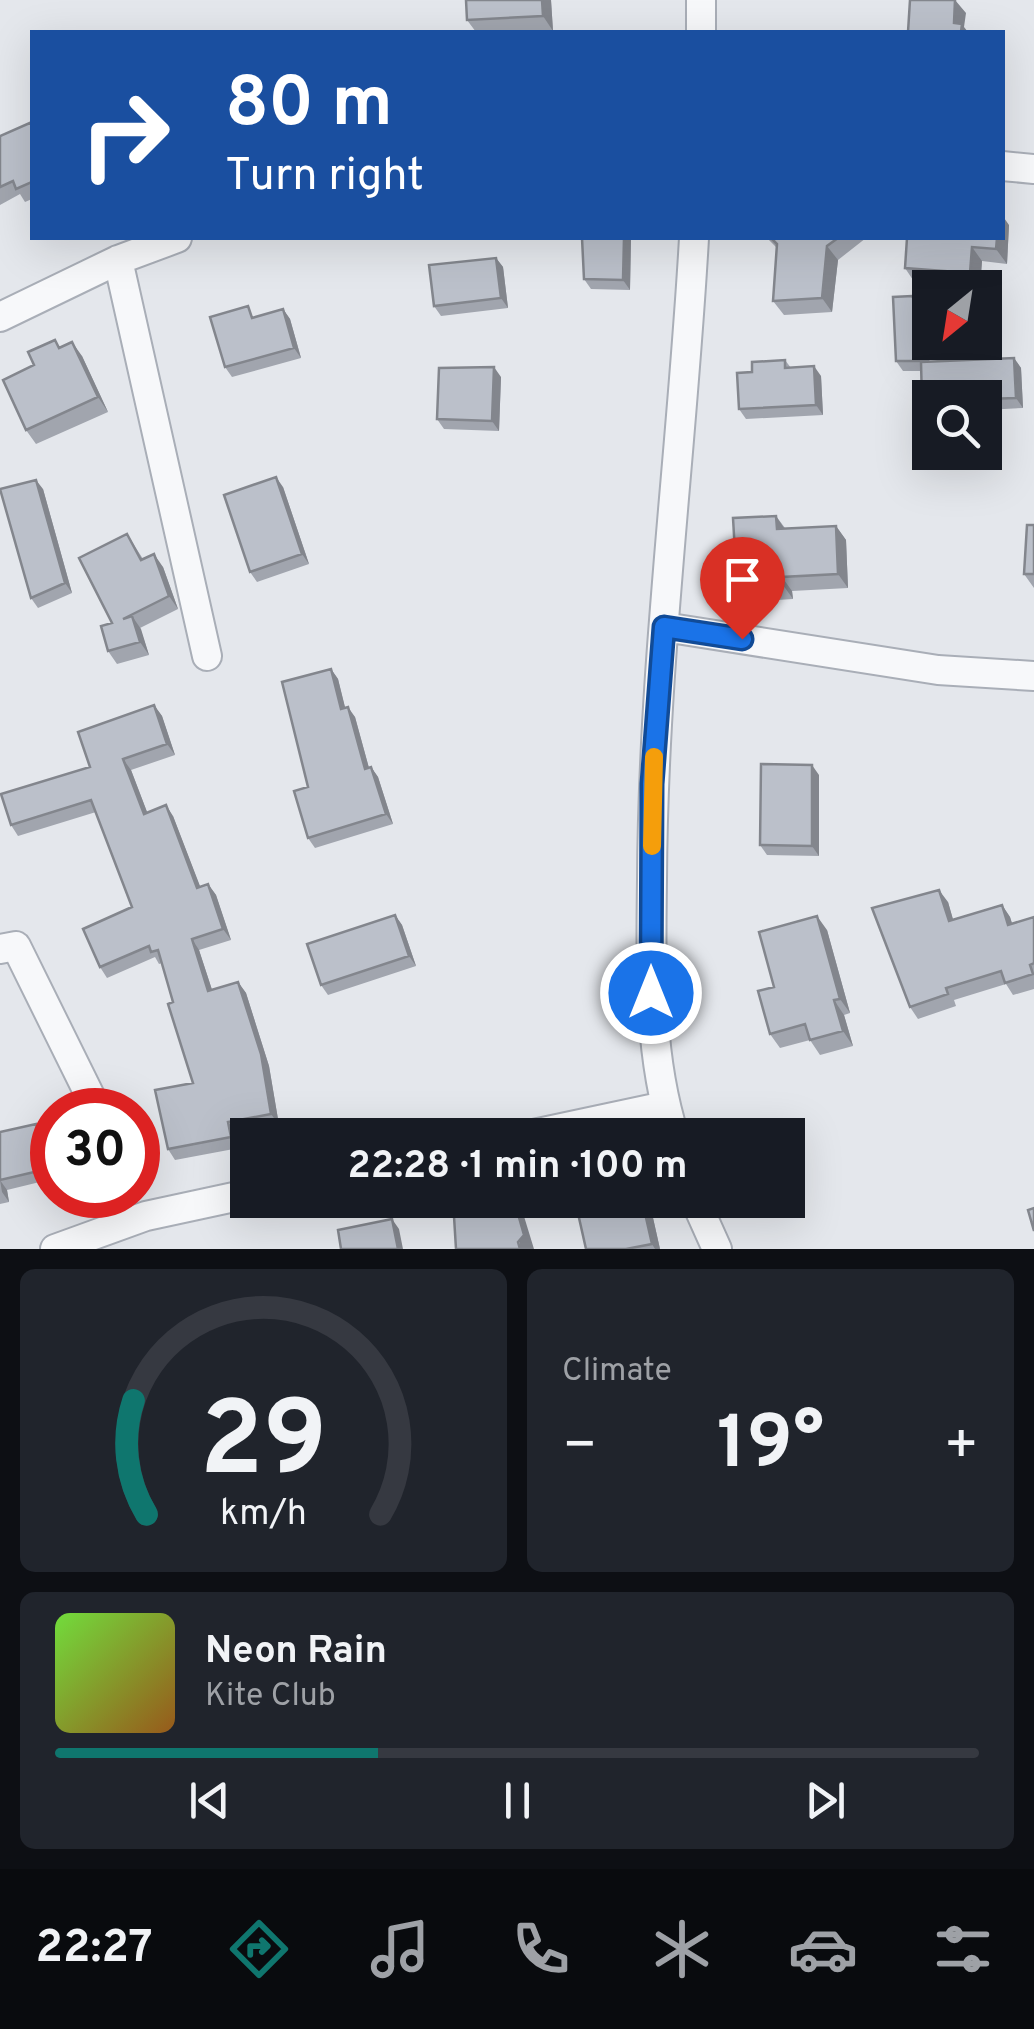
<!DOCTYPE html>
<html lang="en">
<head>
<meta charset="utf-8">
<style>
	:root { --surface:#171b24; --page:#20242c; --text:#f1f3f6; --muted:#9ea1a6; --line:#363941; --accent:#0f766e }
	body { margin:0; font-family:Overpass,sans-serif; background:var(--page); color:var(--text); height:100vh; display:flex; flex-direction:column; font-size:38px; white-space:nowrap }
	* { box-sizing:border-box; margin:0 }
	p { font-size:32px; color:var(--muted) }
	.icon { flex:none; width:55px; height:55px; fill:none; stroke:currentColor; stroke-width:2; stroke-linecap:round; stroke-linejoin:round }
	.map { position:relative; height:1249px; overflow:hidden }
	.panel { display:flex; flex-direction:column; gap:20px; padding:20px; background:#0d0f14; flex:1 }
	.panel>* { flex:none }
	.top-card { position:absolute; left:30px; top:30px; width:975px; height:210px; border-radius:0px; box-shadow:0 10px 40px #0002; background:#1a4fa0; color:#fff; overflow:hidden }
	.needle { width:65px; rotate:210deg }
	.fabs { position:absolute; left:912px; top:270px; display:grid; gap:20px }
	.fabs a { display:grid; place-items:center; width:90px; height:90px; border-radius:0px; background:var(--surface); box-shadow:0 10px 40px #0002; font-size:50px }
	.speed { position:absolute; left:30px; top:1088px; display:flex; gap:20px; font-size:50px; font-weight:700; text-align:center }
	.speed>* { display:grid; place-content:center; width:130px; height:130px; border-radius:50%; background:var(--surface); box-shadow:0 10px 40px #0002; line-height:1 }
	.speed .limit { border:15px solid #d22; background:#fff; color:#111 }
	.pin { position:absolute; display:grid; place-items:center; width:85px; height:85px; color:#fff; margin:-102px -42px; border-radius:50% 50% 50% 0; rotate:-45deg; box-shadow:0 0 10px #0007 }
	.pin .icon { rotate:45deg }
	.me { position:absolute; width:110px; margin:-55px; rotate:0deg; stroke-linejoin:round; filter:drop-shadow(0 0 8px #0008) }
	.turn { display:flex; align-items:center; gap:35px; height:210px; padding:0 30px; font-size:45px }
	.turn .icon { width:130px; height:130px; stroke-width:2.5 }
	.turn b { display:block; font-size:70px; line-height:85px }
	.big { font-size:75px; font-weight:700; line-height:1.1 }
	.panel .card { flex:1; display:flex; flex-direction:column; justify-content:center; gap:15px; min-width:0; padding:0 35px; border-radius:15px; background:var(--page) }
	.panel .dial { align-items:center; gap:0 }
	.dial svg { height:260px; overflow:visible; fill:none; stroke:var(--line); stroke-width:7; stroke-linecap:round; text-anchor:middle }
	.dial text { fill:var(--text); stroke:none }
	.song { display:flex; align-items:center; gap:30px }
	.cover { width:120px; height:120px; border-radius:15px; background:linear-gradient(135deg,hsl(100 70% 55%),hsl(30 70% 35%)) }
	.played { height:10px; border-radius:5px; background:linear-gradient(90deg,var(--accent) 35%,var(--line) 35%) }
	.keys { display:flex; justify-content:space-around; direction:ltr }
	.heat { display:flex; justify-content:space-between; align-items:center; font-size:55px; direction:ltr }
	.panel .tiles { flex:1; display:grid; gap:20px; grid-template-columns:1fr 1fr }
	.card:last-child { grid-column:span 2 }
	.trip { position:absolute; left:230px; top:1118px; width:575px; height:100px; border-radius:0px; background:var(--surface); box-shadow:0 10px 40px #0002; font-weight:700; line-height:100px; text-align:center }
	.dock { display:flex; height:160px; justify-content:space-around; align-items:center; background:#090b0e; color:var(--muted) }
	.dock .icon { width:70px; height:70px }
	.dock .on { color:var(--accent) }
	.dock b { font-size:45px; color:var(--text) }
	.map>svg:first-child { display:block }
	.lines { fill:none; stroke-linecap:round; stroke-linejoin:round }
	.minor-casing { stroke:#a9aeb7; stroke-width:32 }
	.minor { stroke:#f7f8fa; stroke-width:28 }
	.wall { fill:#a1a5ae }
	.shaded-wall { fill:#83868d }
	.building { fill:#bbc0ca; stroke:#83868d; stroke-width:2.5 }
	.route-casing { stroke:#114b97; stroke-width:25 }
	.route { stroke:#1a73e8; stroke-width:18 }
	.slow { stroke:#f59e0b; stroke-width:18 }
</style>
</head>
<body>
<div class="map">
<svg width="1034" height="1249" viewBox="0 0 1034 1249">
	<rect width="100%" height="100%" fill="#e4e7ec"/>
	<g class="lines">
		<g class="minor-casing">
			<path id="minor" d="M701,0v32
				M1002,166l32,3
				M118,260l89,396
				M0,317l118,-57 59,-22
				M664,627l274,43 96,6
				M0,949l16,-3 81,164
				M529,1135l136,-29
				M674,1135c-26,-82 -23,-171 -22,-255 1,-215 30,-428 42,-642
				M695,1200l22,49
				M55,1249l91,-33 102,-22"/>
		</g>
		<use href="#minor" class="minor"/>
	</g>
	<path class="wall" d="M466,0h85l2,31 -77,1 -9,-12z
		M32,122v77l-7,3 -5,-8 -20,11v-69z
		M1009,225l-2,39 -25,-3 -2,26 -65,-4 -10,-15z
		M582,238h49l-1,52 -39,-1 -7,-10z
		M767,238h99l-28,22 -6,52 -48,3 -11,-14 4,-53z
		M496,258l7,9 5,41 -67,8 -7,-10z
		M283,309l7,10 11,39 -69,19 -7,-10 30,-50z
		M927,318l2,44 85,-4 7,10 2,40 -38,2v-12h-55l-1,14 -7,-10 -1,-31h-18l-7,-10z
		M60,347l22,9 26,56 -72,32 -10,-14 8,-65z
		M785,360l6,8 30,8 2,39 -77,4 -7,-10 13,-37z
		M501,377l-2,54 -55,-2 -7,-10z
		M283,487l26,77 -52,18 -7,-10z
		M43,489l29,104 -34,15 -7,-10z
		M776,516l9,12 51,-2 10,14 2,48 -56,3 1,8 -46,3 -10,-15z
		M1034,525v63l-10,-14z
		M127,534l16,25 20,8 15,42 -38,19 9,27 -32,9 -9,-13 4,-28z
		M331,669l7,10 7,29 10,9 14,51 2,-1 7,10 15,47 -78,24 -7,-10v-51z
		M154,705l8,11 13,39 -44,15 16,42 26,4 27,71 8,-3 8,11 15,45 -32,10 13,40 26,-8 8,11 23,73 10,59 -43,8 3,15 -64,12 -7,-11 25,-66 -31,-120 -3,1 -4,-7 -48,21 -7,-11 32,-60 -36,-95 -78,24 -7,-11 79,-58z
		M819,775v81l-52,-1 -7,-10z
		M948,902l5,18 49,-15 8,12 2,6 22,-6v72l-21,6 -7,-11 -52,16 2,6 -38,13 -8,-12z
		M395,915l7,10 14,41 -88,29 -7,-10z
		M827,930l23,83 -6,2 9,31 -33,9 -10,-15 -30,8 -10,-14 4,-47z
		M0,1132l43,1 9,41v5l-45,11 2,12 -9,2z
		M649,1200l11,49h-74z"/>
	<path class="shaded-wall" d="M542,0h9l2,31 -10,-15z
		M955,0l11,13 -2,14 4,5h-8l-6,-9z
		M1002,215l7,10 -2,39 -11,-15 1,-11h5z
		M624,238h7l-1,52 -7,-10z
		M827,246l11,14 -6,52 -10,-14z
		M972,247l10,14 -2,26 -10,-14z
		M496,258l7,9 5,41 -7,-10z
		M920,308l7,10 3,52 -7,-9z
		M283,309l7,10 11,39 -7,-10z
		M72,342l10,14 26,56 -10,-15z
		M1014,358l7,10 2,40 -7,-10z
		M814,366l7,10 2,39 -7,-10z
		M494,367l7,10 -2,54 -7,-10z
		M276,477l7,10 26,77 -7,-10z
		M36,480l7,9 29,104 -7,-10z
		M776,516l10,15 -9,-2z
		M836,526l10,14 2,48 -10,-14z
		M154,554l9,13 15,42 -9,-13z
		M782,577l10,14 1,8 -10,-14z
		M132,616l9,13 8,26 -9,-13z
		M331,669l7,10 10,40 -7,-10z
		M154,705l8,11 13,39 -8,-11z
		M348,707l7,10 17,62 -7,-10z
		M123,759l8,11 21,55 -8,-11z
		M812,765l7,10v81l-7,-10z
		M371,767l7,10 15,47 -7,-10z
		M166,805l7,11 32,83 -8,-11z
		M208,884l8,11 15,45 -8,-11z
		M939,890l9,12 9,31 -8,-12z
		M1002,905l8,12 6,20 -8,-12z
		M395,915l7,10 14,41 -7,-10z
		M817,916l10,14 23,83 -10,-14z
		M192,939l7,11 17,52 -8,-11z
		M238,982l8,11 23,73 10,59 -8,-11z
		M834,1000l10,15 9,31 -10,-15z
		M228,1122l8,11 3,15 -8,-11z
		M36,1124l7,9 9,45 -5,-9z
		M0,1180l7,10 2,12 -7,-10z
		M514,1200h5l15,49h-14z
		M642,1200h7l11,49h-5l-3,-5z
		M392,1219l7,10 4,20h-5z"/>
	<path class="building" d="M466,0h76l1,16 -76,4z
		M910,0h45l-1,23 8,1 -1,8h-53z
		M32,122v60l-16,7 -3,-8 -13,6v-51z
		M582,238h42l-1,42 -39,-1z
		M771,238h67l-11,8 -5,52 -49,3 4,-57z
		M907,238h90l-1,11 -24,-2 -2,26 -65,-5z
		M496,258l5,40 -67,8 -5,-41z
		M912,296l8,12 3,53h-27l-3,-64z
		M248,306l4,12 31,-9 11,39 -69,19 -15,-50z
		M55,340l4,8 13,-6 26,55 -72,33 -23,-50 31,-15 -6,-13z
		M1014,358l2,40 -31,1v-1h-55v4h-8l-1,-40z
		M785,360v8l29,-2 2,39 -77,4 -2,-36 15,-1v-10z
		M494,367l-2,54 -55,-2 2,-51z
		M276,477l26,77 -52,18 -26,-77z
		M36,480l29,103 -34,15 -31,-109z
		M776,516l1,13 59,-3 2,48 -56,3 1,8 -46,2 -4,-69z
		M1027,525h7v49h-10z
		M127,534l14,26 13,-6 15,42 -46,23 9,-3 8,26 -32,9 -7,-25 11,-3 -33,-65z
		M331,669l10,40 7,-2 17,62 6,-2 15,47 -78,24 -14,-47 14,-4 -26,-105z
		M154,705l13,39 -44,15 21,55 22,-9 31,83 11,-4 15,45 -31,10 16,52 30,-9 23,72 10,60 -43,8 3,15 -63,12 -13,-59 38,-7 -25,-79 5,-2 -15,-52 -7,2 -2,-6 -49,21 -17,-38 49,-22 -41,-107 -80,25 -10,-31 89,-27 -12,-35z
		M761,764l51,1v81l-52,-1z
		M939,890l10,31 53,-16 6,20 26,-8v46l-4,2 3,9 -28,9 -4,-12 -55,17 2,6 -38,13 -38,-99z
		M395,915l14,41 -88,29 -14,-41z
		M817,916l23,83 -6,1 9,31 -33,9 -5,-16 -35,10 -12,-43 16,-4 -15,-55z
		M36,1124l11,45 -47,11v-48z
		M453,1200h61l10,35 -6,7 2,7h-64z
		M575,1200h67l10,44 -26,5h-40z
		M1034,1208v23l-6,-21z
		M392,1219l6,30h-57l-3,-19z"/>
	<g class="lines">
		<g class="route-casing">
			<path id="route" d="M651,993l1,-209 12,-157 78,12"/>
		</g>
		<use href="#route" class="route"/>
		<path class="slow" d="M652,846l2,-89"/>
	</g>
</svg>
<div class="fabs">
<a><svg class="needle" viewBox="-14 -14 28 28"><path d="M0-13l5 13h-10z" fill="#e53935"/><path d="M0 13l5-13h-10z" fill="#9ea1a6"/></svg></a>
<a><svg class="icon" aria-label="search" viewBox="0 0 24 24"><circle cx="10" cy="10" r="6"/><path d="M15 15l6 6"/></svg></a>
</div>
<div class="speed"><div class="limit">30</div></div>
<div class="pin" style="left:742px;top:639px;background:#d93025"><svg class="icon" aria-label="arrive" viewBox="0 0 24 24"><path d="M6 21V4h12l-3 4 3 4H6"/></svg></div>
<svg class="me" style="left:651px;top:993px" viewBox="-20 -20 40 40"><circle r="17" fill="#1a73e8" stroke="#fff" stroke-width="3"/><path d="M0-11L8 9 0 5-8 9z" fill="#fff"/></svg>
<div class="trip">22:28 · 1 min · 100 m</div>
<div class="top-card">
<div class="turn"><svg class="icon" aria-label="right" viewBox="0 0 24 24"><path d="M7 20v-9h11M14 6l5 5-5 5"/></svg><div><b>80 m</b>Turn right</div></div>
</div>
</div>
<section class="panel">
<div class="tiles">
<div class="card dial"><svg viewBox="0 0 100 80">
<path d="M14 69A42 42 0 1 1 86 69"/>
<path d="M14 69A42 42 0 0 1 10 34" stroke="#0f766e"/>
<text x="50" y="56" font-size="32" font-weight="700">29</text>
<text x="50" y="72" font-size="11">km/h</text>
</svg></div>
<div class="card"><p>Climate</p>
<div class="heat"><a>−</a><b class="big">19°</b><a>+</a></div>
</div>
<div class="card">
<div class="song"><i class="cover"></i><div><b>Neon Rain</b><p>Kite Club</p></div></div>
<div class="played"></div>
<div class="keys"><svg class="icon" aria-label="previous" viewBox="0 0 24 24"><path d="M18 5L8 12l10 7zM5 5v14"/></svg><svg class="icon" aria-label="pause" viewBox="0 0 24 24"><path d="M8 5v14M16 5v14"/></svg><svg class="icon" aria-label="next" viewBox="0 0 24 24"><path d="M6 5l10 7-10 7zM19 5v14"/></svg></div>
</div>
</div>
</section>
<nav class="dock">
<b>22:27</b>
<svg class="icon on" aria-label="directions" viewBox="0 0 24 24"><path d="M12 3l9 9-9 9-9-9zM9 14v-3h6M13 9l2 2-2 2"/></svg>
<svg class="icon" aria-label="music" viewBox="0 0 24 24"><path d="M9 18V5l10-2v13"/><circle cx="6" cy="18" r="3"/><circle cx="16" cy="16" r="3"/></svg>
<svg class="icon" aria-label="phone" viewBox="0 0 24 24"><path d="M5 4h4l2 5-3 2q2 4 5 5l2-3 5 2v4C11 20 4 13 5 4z"/></svg>
<svg class="icon" aria-label="climate" viewBox="0 0 24 24"><path d="M12 3v18M4 7l16 10M4 17L20 7"/></svg>
<svg class="icon" aria-label="car" viewBox="0 0 24 24"><path d="M5 17H2v-5l4-1 3-4h7l3 4 3 1v5h-3M9 17h6M6 11h13"/><circle cx="7" cy="17" r="2"/><circle cx="17" cy="17" r="2"/></svg>
<svg class="icon" aria-label="filters" viewBox="0 0 24 24"><path d="M4 7h16M4 17h16"/><circle cx="9" cy="7" r="2"/><circle cx="15" cy="17" r="2"/></svg>
</nav>
</body>
</html>
